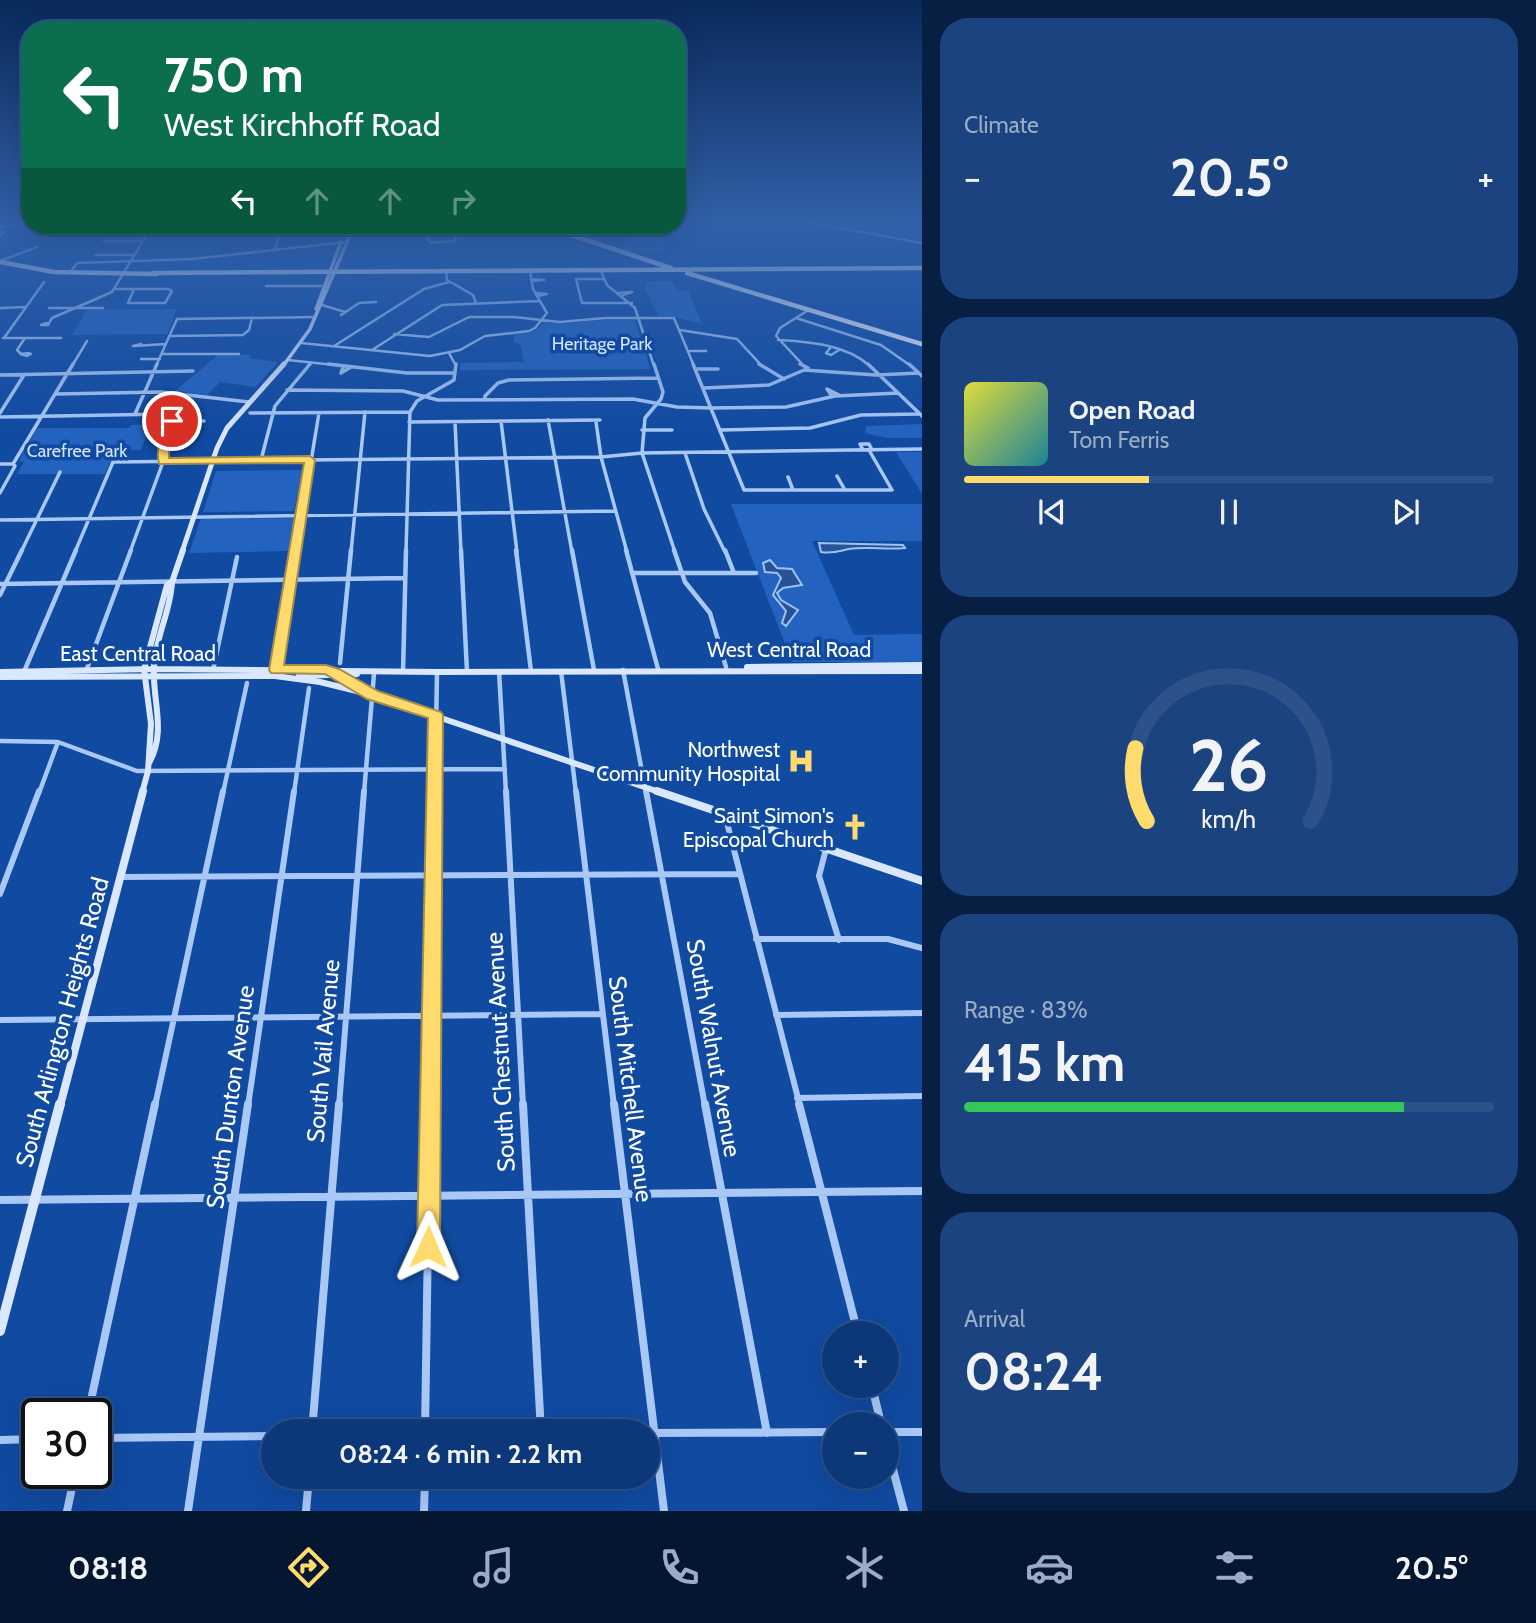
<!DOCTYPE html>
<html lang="en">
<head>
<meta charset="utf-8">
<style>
	:root { --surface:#0c3879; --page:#1a4380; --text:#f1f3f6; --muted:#9aacc6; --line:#2c528a; --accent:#ffda6d }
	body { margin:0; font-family:Cabin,sans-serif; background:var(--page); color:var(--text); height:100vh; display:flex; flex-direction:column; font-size:26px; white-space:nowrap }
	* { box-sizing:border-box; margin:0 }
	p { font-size:23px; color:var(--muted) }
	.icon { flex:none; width:38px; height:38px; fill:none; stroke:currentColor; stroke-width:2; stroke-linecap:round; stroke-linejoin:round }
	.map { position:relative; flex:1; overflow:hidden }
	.drawer { display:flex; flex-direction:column; gap:18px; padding:18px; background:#071f43; width:614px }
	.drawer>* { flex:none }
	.banner { position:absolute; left:21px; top:21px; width:665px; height:214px; border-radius:28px; box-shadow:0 7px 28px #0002,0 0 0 2px var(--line); background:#0b6e4f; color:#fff; overflow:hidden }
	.buttons { position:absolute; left:822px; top:1321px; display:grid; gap:14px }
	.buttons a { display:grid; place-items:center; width:77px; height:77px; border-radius:50%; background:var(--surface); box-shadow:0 7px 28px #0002,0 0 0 2px var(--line); font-size:35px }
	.speed { position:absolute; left:21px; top:1398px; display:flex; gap:14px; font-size:35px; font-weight:700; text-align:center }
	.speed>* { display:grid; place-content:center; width:91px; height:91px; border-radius:50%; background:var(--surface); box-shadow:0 7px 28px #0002,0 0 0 2px var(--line); line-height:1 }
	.speed .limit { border:4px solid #111; border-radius:10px; background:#fff; color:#111 }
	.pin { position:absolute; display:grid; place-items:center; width:60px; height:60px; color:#fff; margin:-30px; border:4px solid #fff; border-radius:50%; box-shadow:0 2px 7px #0007 }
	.me { position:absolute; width:77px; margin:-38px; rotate:1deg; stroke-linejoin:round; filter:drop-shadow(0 0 5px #0008) }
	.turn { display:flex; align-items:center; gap:24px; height:147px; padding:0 28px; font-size:32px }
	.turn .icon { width:91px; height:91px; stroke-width:2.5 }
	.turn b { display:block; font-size:49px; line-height:60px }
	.lanes { display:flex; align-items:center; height:66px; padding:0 28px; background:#0003; justify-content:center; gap:35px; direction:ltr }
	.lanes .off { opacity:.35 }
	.big { font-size:52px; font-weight:700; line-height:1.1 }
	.drawer .card { flex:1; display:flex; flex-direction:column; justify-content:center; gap:10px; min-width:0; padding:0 24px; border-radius:28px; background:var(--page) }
	.drawer .dial { align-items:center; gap:0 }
	.dial svg { height:182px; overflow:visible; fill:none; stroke:var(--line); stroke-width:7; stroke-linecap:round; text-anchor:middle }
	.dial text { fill:var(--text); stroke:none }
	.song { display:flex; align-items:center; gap:21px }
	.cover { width:84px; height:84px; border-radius:10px; background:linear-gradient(135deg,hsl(60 70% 55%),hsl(190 70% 35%)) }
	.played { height:7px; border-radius:4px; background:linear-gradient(90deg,var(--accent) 35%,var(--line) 35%) }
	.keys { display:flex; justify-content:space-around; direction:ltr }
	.heat { display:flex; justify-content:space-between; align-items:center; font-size:38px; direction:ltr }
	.charge { height:10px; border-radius:5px; background:linear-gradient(90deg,#34c759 83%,var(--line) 0) }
	.trip { position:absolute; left:261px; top:1419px; width:399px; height:70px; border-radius:35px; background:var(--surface); box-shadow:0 7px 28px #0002,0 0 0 2px var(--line); font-weight:700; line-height:70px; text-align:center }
	.tabs { display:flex; height:112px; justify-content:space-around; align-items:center; background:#051630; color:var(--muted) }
	.tabs .icon { width:49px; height:49px }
	.tabs .selected { color:var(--accent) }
	.tabs b { font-size:32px; color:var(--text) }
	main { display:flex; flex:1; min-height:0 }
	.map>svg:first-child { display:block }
	.green { fill:#2363bf }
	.water { fill:#285294; stroke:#9ac3f9; stroke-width:2 }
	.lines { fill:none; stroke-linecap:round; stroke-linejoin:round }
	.minor-far4 { stroke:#a9c8f6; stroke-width:2.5 }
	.minor-far3 { stroke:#a9c8f6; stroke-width:3.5 }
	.minor-far2 { stroke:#a9c8f6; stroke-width:4.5 }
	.minor-far1 { stroke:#a9c8f6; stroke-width:6 }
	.minor { stroke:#a9c8f6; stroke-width:8 }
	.secondary-far4 { stroke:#d9e8fe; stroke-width:3.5 }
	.secondary-far3 { stroke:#d9e8fe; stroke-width:5 }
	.secondary-far2 { stroke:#d9e8fe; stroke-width:6 }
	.secondary-far1 { stroke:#d9e8fe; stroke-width:8 }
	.secondary { stroke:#d9e8fe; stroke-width:10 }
	.primary { stroke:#f7faff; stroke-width:4.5 }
	.motorway { fill:#fff; fill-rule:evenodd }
	.route { fill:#ffda6d; stroke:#a68e47; stroke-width:2 }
	.labels { text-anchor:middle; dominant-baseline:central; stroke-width:7; stroke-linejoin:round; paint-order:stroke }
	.far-park-label { font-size:18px; fill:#d2e4fe; stroke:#104aa1 }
	.street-label { font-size:21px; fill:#fff; stroke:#104aa1 }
	.poi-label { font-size:21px; fill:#fff; stroke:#104aa1; text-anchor:end }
	.near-street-label { font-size:24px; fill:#fff; stroke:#104aa1 }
</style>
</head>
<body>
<main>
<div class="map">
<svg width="922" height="1511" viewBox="0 0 922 1511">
	<rect width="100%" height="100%" fill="#104aa1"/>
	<path class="green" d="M815,222h107v19l-6,-1z
		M645,237l24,2 -6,14 -36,-2 -8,-4 10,-8z
		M650,281h22l5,9 12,2 13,32 -27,-7 -17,-1 -14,-32z
		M177,309l-10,25 -95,1 15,-25z
		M600,320h35l15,49 -190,1v-7l64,-1 -4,-18 -6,-2v-7l21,-4 10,-9 18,2z
		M219,354l33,1 -4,3 30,4 -22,25 -36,-5 -13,13 -32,-4z
		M151,424l-10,26h-12l-4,10 -15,2 -5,12h-88l7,-12 -5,-1 18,-33h92l2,-3z
		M922,424v14h-36l-21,-5 1,-7z
		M896,452h26v42z
		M302,470l-8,41 -91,1 13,-41z
		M731,504h191v37h-110l42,94 68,-1v28h-130z
		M295,518l-7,33 -99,2 12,-34z"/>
	<path class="water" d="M819,543l84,2 2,3c-18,2 -38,-2 -56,1 -10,2 -17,5 -28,3z
		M770,560l7,8 15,1 10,16 -19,3 -6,5 4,7 17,10 -12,16 -4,-3 4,-12 -13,-16 8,-17 -4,-5 -12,-1 -2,-9z"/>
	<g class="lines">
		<path class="minor-far4" d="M0,226h15
			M0,231l4,1 -4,4
			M425,234l6,9 24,-2 2,-9 -13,-6
			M344,235l81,-1 6,-7 9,-1
			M104,241h39
			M275,249l7,-23
			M95,255h40
			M0,261l37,-14
			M446,271l1,9 26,15 3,8
			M601,271l6,14 28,23 19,58
			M70,273l7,-10 115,-4 154,-17
			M531,279l13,1 -12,1
			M603,279h-27l6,24h50
			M266,286h57
			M116,289h18
			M134,289h34l4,2 -7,12h-37z
			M536,293l11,1 -10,2
			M617,293l15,-1 -9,3
			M322,305l23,7
			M0,308l25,-1
			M49,308h54
			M341,315l18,-12 17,-1
			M796,318l85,27 30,21
			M47,323l-6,2h7l4,-7 60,-26 40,-66
			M680,330l57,9 25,27
			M394,334l35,3 40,-20h45l46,5 45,-4h69l20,48
			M169,336l74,-1 6,-5 3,-12
			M3,338h58
			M4,338l40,-56
			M778,340c31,2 68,4 92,26
			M301,343l129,13 30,-6 25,-14 44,-5 6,-3 12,-15 -14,-24 -3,-18
			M141,344l-8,2 33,-2
			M334,346l90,-57 25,-7
			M831,347l-5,6 5,2 8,-5
			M372,350l70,-45 98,-4
			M689,351h17
			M29,353l2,1 -4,2 -6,-2z
			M449,353l7,13
			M21,354l-4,-4 8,-12
			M162,354h77
			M141,359h19
			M288,360l56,6
			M72,366l15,-25
			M156,366l21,-47 139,-2
			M308,366l3,-3
			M804,366l-28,-30 4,-8 30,-19"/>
		<path class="minor-far3" d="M328,364l79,9h48
			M654,364l9,28 -2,7 -16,19 -3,35 33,99
			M693,364l51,126h148
			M759,364l25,15
			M800,364l8,4
			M868,364l54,52
			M909,364l13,12
			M343,367l-2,6 10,-6
			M696,369h22
			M0,375l193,-4
			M704,388l65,-3 35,-15 72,5 43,-2
			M287,390l116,1 35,9 195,-1 44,8 35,1 74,-1 49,-11 63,-3
			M56,394l105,-2 88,10
			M832,396l-5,-7 12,6
			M485,400v-4l13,-13 11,-3 149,-2
			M0,413l24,-38
			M250,413l160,-1
			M135,414l22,-50
			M0,417l167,-3 6,3 -10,29v16l-33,90
			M548,420l24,132
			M172,421h32
			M501,421l16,131
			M409,422l191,-2
			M455,422l6,130
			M596,422l5,35 26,95
			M642,430h30
			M721,430l89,-2 51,-13 58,-1
			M164,441h28
			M863,450l-3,-6h9l3,6
			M869,450l23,40
			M685,453l19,56 21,43
			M261,460l14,-54 35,-42
			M0,464h13
			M837,476l8,14
			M788,477l5,13
			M0,493l15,-27 -2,-2 60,-100
			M0,520l615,-9
			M21,552l39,-80
			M75,552l38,-90 488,-5 41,-4 280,-4
			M296,552l23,-139
			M351,552l14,-140
			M406,552l4,-140 7,-11 37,-21 2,-16"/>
		<path class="minor-far2" d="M461,550l6,122
			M516,550l15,121
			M572,550l22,120
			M626,550l32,119
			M674,550l11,32 25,31 16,54
			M725,550l9,23
			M632,573h124
			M0,584l405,-6
			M0,595l22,-45
			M340,663l11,-113
			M213,670l24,-113
			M623,670l23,123
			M86,671l45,-121
			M499,671l7,122
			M561,671l15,122
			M276,672l20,-122
			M403,672l3,-122
			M23,674l53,-124
			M0,741l58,1 79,29 368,-2
			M39,793l19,-51
			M223,793l24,-110
			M294,793l15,-105
			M364,793l10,-119
			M435,793l2,-121"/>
		<path class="minor-far1" d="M506,791l17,315
			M576,791l38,315
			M646,791l59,315
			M725,815l75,291
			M826,849l-7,27 20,64
			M120,877l618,-3
			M0,894l39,-103
			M756,939h132l34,9
			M776,1015l146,-2
			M0,1020l601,-6
			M797,1098l125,-2
			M155,1106l68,-315
			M248,1106l46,-315
			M339,1106l25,-315
			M430,1106l5,-315"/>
		<path class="minor" d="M523,1104l18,328
			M614,1104l50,407
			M705,1104l62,329
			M799,1104l59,230
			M0,1200l922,-9
			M872,1386l9,38
			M88,1414l67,-310
			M312,1432l27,-328
			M425,1432l5,-328
			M887,1432h35
			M648,1433l187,-1
			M96,1438l177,-2
			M0,1440l37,-1
			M887,1447l17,64
			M67,1511l8,-37
			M188,1511l60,-407
			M306,1511l3,-34
			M424,1511l1,-34"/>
		<path class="secondary-far4" d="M316,309l25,-67
			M283,366l27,-37 44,-103"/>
		<path class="secondary-far3" d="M182,552l35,-104 10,-20 57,-64"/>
		<path class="secondary-far2" d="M747,667l175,-2
			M0,672l154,-3 283,3 485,-1
			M341,675l22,14
			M275,676l45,6 53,13 289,98
			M299,676l58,-2
			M0,677l277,-1
			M149,763c18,-32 3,-62 5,-96 1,-29 17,-56 18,-85
			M142,793l6,-22 3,-47 -7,-55 23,-84 5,-3 11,-32"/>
		<path class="secondary-far1" d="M657,791l265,90
			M60,1106l83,-315"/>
		<path class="secondary" d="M0,1331l60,-227"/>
		<path class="primary" d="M544,226l127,42
			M0,262l54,10 103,2
			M153,273l769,-5
			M687,273l235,71"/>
		<path class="motorway" d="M801,222h10l111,20v2z"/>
	</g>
	<linearGradient id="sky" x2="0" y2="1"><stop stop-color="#092959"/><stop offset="0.51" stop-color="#3160a8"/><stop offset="1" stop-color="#3160a8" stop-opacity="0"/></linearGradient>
	<rect width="922" height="434" fill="url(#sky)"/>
	<path class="route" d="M172,418l5,3 -8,25v12l141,-2 5,4 -31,205h42l13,4 39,22 63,21 2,3 -3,532 -3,9 -9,3 -8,-3 -3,-9 11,-529 -61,-19 -42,-25 -54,-1 -2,-3 35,-207 -145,1c-3,-13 1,-39 13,-46z"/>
	<defs>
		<g id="hospital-bare" transform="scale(2.1)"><path d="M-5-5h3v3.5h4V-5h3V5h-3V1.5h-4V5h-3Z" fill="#ffda6d" stroke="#104aa1" stroke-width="2.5" paint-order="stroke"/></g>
		<g id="church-bare" transform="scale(2.1)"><path d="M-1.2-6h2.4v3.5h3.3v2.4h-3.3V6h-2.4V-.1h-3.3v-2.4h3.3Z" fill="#ffda6d" stroke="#104aa1" stroke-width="2.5" paint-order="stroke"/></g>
	</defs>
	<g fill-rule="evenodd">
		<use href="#hospital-bare" x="801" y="761"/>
		<use href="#church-bare" x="855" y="827"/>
	</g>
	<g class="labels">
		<g class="far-park-label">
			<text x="602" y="344">Heritage Park</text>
			<text x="77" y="451">Carefree Park</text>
		</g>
		<g class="street-label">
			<text x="789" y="649">West Central Road</text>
			<text x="138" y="653">East Central Road</text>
		</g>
		<g class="poi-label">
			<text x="780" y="749">Northwest<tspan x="780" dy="24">Community Hospital</tspan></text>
			<text x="834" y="815">Saint Simon's<tspan x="834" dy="24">Episcopal Church</tspan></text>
		</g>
		<g class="near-street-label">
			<text transform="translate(62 1022) rotate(-75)">South Arlington Heights Road</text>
			<text transform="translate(714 1048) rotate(80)">South Walnut Avenue</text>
			<text transform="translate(323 1051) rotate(-85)">South Vail Avenue</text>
			<text transform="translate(500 1052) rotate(-93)">South Chestnut Avenue</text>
			<text transform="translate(631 1089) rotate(83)">South Mitchell Avenue</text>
			<text transform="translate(230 1097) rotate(-82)">South Dunton Avenue</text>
		</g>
	</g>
</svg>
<div class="buttons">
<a>+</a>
<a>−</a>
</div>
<div class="speed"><div class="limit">30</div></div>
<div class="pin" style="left:172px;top:421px;background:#d93025"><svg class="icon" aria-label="arrive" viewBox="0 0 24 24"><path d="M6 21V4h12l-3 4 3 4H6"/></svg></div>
<svg class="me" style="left:428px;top:1247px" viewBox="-20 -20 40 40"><path d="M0-17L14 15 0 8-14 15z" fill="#ffda6d" stroke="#fff" stroke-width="4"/></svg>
<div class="trip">08:24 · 6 min · 2.2 km</div>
<div class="banner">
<div class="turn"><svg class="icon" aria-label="left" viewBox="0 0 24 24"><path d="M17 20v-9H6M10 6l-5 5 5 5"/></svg><div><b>750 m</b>West Kirchhoff Road</div></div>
<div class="lanes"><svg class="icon" aria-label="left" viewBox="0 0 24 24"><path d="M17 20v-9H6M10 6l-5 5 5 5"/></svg><svg class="icon off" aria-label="ahead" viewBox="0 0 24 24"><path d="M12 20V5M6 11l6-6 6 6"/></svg><svg class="icon off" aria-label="ahead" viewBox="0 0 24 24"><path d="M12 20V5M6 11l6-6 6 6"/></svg><svg class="icon off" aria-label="right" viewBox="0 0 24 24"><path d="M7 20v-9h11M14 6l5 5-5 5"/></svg></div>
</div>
</div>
<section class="drawer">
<div class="card"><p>Climate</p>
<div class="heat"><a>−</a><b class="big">20.5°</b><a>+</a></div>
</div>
<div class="card">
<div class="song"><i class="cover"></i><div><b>Open Road</b><p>Tom Ferris</p></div></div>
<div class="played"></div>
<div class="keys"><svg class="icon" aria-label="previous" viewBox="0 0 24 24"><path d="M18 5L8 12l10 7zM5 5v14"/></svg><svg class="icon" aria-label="pause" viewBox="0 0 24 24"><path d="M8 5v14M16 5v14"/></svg><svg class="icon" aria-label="next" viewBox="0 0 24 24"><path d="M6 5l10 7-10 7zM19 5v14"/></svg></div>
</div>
<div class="card dial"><svg viewBox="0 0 100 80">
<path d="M14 69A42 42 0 1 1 86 69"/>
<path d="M14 69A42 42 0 0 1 9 37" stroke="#ffda6d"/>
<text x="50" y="56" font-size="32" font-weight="700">26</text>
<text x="50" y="72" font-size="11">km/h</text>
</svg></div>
<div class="card"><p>Range · 83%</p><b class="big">415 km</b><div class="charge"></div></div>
<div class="card"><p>Arrival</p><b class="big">08:24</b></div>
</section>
</main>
<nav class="tabs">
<b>08:18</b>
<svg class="icon selected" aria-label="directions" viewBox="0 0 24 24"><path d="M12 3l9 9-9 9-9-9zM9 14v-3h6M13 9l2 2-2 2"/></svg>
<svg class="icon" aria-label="music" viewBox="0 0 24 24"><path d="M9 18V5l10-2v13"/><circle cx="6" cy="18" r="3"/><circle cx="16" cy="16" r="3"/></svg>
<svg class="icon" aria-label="phone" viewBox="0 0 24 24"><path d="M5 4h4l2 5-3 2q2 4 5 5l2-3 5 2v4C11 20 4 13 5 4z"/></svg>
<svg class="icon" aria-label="climate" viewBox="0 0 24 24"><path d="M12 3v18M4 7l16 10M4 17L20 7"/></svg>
<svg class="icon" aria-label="car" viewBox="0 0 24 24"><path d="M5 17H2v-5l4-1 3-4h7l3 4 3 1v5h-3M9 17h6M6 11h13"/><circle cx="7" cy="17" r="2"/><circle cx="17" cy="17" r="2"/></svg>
<svg class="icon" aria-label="filters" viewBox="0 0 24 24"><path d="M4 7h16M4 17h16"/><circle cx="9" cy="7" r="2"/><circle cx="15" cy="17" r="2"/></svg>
<b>20.5°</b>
</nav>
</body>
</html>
